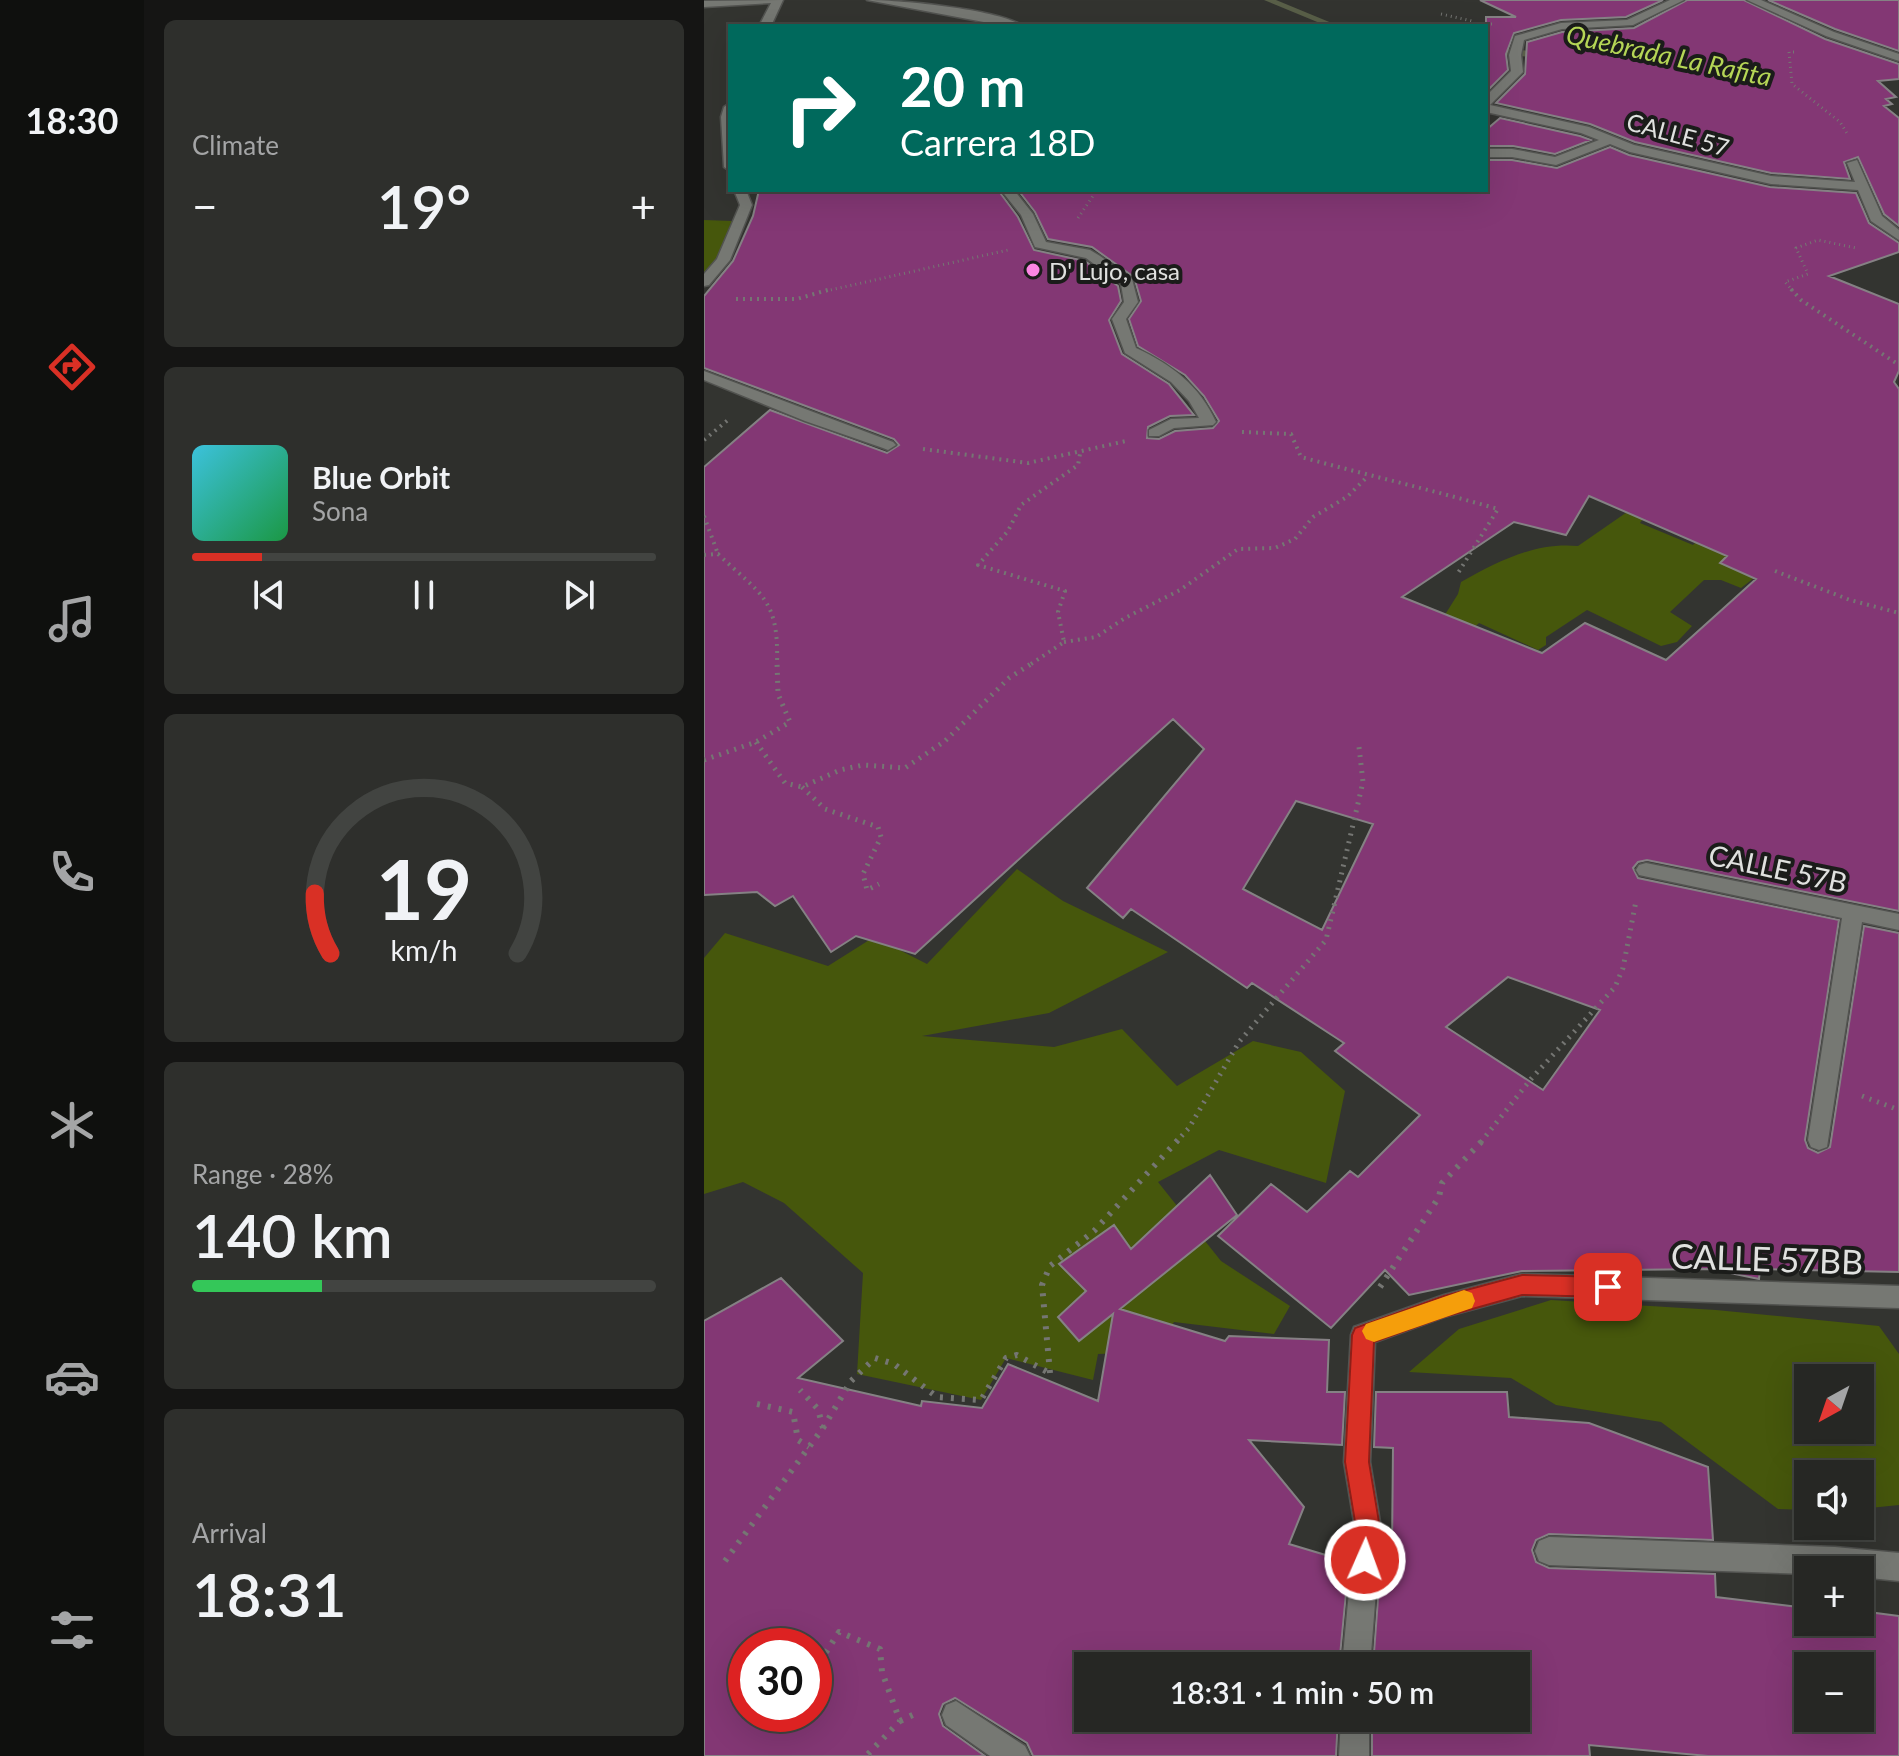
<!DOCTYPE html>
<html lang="en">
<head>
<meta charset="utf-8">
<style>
	:root { --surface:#262724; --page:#2e2f2c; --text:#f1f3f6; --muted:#a4a5a6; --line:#424441; --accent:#d93025 }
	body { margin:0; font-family:Lato,sans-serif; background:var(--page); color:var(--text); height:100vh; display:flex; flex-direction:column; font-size:30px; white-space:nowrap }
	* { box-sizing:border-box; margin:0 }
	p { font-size:26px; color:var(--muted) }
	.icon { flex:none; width:44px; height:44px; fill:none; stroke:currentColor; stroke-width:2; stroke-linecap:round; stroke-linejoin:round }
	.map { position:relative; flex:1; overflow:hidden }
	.panel { display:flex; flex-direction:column; gap:20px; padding:20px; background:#151514; width:560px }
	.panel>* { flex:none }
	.banner { position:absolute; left:24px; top:24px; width:760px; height:168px; border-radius:0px; box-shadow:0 8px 32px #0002,0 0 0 2px var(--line); background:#00695c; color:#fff; overflow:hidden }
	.needle { width:52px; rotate:220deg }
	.controls { position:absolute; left:1090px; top:1364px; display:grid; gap:16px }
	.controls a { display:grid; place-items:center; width:80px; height:80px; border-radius:0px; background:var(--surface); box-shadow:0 8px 32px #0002,0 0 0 2px var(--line); font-size:40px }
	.speed { position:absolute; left:24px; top:1628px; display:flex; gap:16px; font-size:40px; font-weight:700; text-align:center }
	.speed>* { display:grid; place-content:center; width:104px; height:104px; border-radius:50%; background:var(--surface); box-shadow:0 8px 32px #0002,0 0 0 2px var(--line); line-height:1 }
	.speed .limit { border:12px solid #d22; background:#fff; color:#111 }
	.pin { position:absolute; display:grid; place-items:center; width:68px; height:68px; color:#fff; margin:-34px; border-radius:16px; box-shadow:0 4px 12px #0006 }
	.me { position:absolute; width:88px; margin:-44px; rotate:2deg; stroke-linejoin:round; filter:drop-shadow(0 0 6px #0008) }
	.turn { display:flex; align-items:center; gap:28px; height:168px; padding:0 40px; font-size:36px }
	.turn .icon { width:104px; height:104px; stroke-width:2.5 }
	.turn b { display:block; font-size:56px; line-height:68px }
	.big { font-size:60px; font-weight:600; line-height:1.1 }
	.panel .widget { flex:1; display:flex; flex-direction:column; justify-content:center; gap:12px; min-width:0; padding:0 28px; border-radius:12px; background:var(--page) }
	.panel .dial { align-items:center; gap:0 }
	.dial svg { height:208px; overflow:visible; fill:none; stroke:var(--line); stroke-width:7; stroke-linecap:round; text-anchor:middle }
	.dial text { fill:var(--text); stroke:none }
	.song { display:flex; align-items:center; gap:24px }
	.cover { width:96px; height:96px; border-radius:12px; background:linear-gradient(135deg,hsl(190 70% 55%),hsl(140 70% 35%)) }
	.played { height:8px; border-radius:4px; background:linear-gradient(90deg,var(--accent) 15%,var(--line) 15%) }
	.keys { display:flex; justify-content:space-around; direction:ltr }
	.heat { display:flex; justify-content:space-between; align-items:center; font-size:44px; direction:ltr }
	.charge { height:12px; border-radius:6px; background:linear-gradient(90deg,#34c759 28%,var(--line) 0) }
	.trip { position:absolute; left:370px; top:1652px; width:456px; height:80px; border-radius:0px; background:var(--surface); box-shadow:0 8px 32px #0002,0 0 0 2px var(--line); font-weight:600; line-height:80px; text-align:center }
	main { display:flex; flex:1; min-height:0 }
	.dock { display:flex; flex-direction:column; width:144px; justify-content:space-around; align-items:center; background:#0f100e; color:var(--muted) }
	.dock .icon { width:56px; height:56px }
	.dock .on { color:var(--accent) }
	.dock b { font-size:36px; color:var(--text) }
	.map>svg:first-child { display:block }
	.green { fill:#46570c; fill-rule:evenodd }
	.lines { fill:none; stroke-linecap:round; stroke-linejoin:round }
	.stream { fill:#595f48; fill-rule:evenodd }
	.building { fill:#833774; stroke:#858184; stroke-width:2; fill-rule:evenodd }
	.minor-casing { stroke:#525350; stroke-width:3 }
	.path-far3 { stroke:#757673; stroke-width:3; stroke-dasharray:1 4; stroke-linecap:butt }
	.path-far2 { stroke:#757673; stroke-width:4; stroke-dasharray:2 5; stroke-linecap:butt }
	.path-far1 { stroke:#757673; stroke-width:5; stroke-dasharray:2 6; stroke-linecap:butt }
	.path { stroke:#757673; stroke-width:6; stroke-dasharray:3 8; stroke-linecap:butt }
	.minor { fill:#767873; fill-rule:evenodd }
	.route { fill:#d93025; stroke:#8d1f18; stroke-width:2 }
	.slow { fill:#f59e0b }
	.poi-dot { fill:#fc86e3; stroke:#1b1c1a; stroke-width:3 }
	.labels { text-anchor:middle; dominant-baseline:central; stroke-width:8; stroke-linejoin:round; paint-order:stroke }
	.far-street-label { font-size:24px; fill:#e0e1df; stroke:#1b1c1a }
	.far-poi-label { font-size:24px; fill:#e0e1df; stroke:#1b1c1a; text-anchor:start }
	.far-water-label { font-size:26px; font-style:italic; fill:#b5d656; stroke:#1b1c1a }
	.street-label { font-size:28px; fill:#e0e1df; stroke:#1b1c1a }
	.near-street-label { font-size:34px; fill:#e0e1df; stroke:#1b1c1a }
</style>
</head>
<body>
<main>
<nav class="dock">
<b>18:30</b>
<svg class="icon on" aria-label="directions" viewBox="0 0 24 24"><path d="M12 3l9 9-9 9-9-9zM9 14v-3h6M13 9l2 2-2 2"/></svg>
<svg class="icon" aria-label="music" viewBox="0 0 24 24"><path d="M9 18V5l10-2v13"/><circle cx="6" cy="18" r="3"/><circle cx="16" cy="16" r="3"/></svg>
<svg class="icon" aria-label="phone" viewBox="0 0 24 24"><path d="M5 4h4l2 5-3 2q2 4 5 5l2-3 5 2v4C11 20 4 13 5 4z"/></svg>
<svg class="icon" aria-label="climate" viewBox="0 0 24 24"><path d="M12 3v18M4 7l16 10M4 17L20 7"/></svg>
<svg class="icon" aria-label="car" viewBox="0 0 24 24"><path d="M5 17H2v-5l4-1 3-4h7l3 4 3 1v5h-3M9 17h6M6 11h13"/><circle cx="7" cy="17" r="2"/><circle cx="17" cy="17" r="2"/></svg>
<svg class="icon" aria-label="filters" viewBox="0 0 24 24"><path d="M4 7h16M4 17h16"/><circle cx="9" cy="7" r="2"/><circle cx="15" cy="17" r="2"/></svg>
</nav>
<section class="panel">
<div class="widget"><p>Climate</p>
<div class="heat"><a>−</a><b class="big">19°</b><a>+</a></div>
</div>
<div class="widget">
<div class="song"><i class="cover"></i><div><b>Blue Orbit</b><p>Sona</p></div></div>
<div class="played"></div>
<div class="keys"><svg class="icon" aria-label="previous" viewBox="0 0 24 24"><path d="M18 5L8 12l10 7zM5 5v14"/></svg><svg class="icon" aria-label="pause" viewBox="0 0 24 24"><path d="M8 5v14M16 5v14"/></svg><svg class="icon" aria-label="next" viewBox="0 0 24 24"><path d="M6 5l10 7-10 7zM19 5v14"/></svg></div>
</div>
<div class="widget dial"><svg viewBox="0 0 100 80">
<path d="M14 69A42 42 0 1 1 86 69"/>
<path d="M14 69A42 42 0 0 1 8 46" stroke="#d93025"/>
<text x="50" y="56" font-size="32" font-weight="700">19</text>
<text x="50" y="72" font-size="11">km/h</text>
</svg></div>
<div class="widget"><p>Range · 28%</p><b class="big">140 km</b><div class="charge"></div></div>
<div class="widget"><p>Arrival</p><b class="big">18:31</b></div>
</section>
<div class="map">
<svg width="1195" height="1756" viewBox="0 0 1195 1756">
	<rect width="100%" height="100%" fill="#333430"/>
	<path class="green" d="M0,220l28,1 -17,41 -11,11z
		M926,510l16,5 -6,8 53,22 28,-28 46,51 -26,20 -20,-8h-17l-34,32 22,14 -15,16 -16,4 -74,-36 -41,27v8l-8,5 -59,-27 -16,15 -27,-9 22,-35 3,-12c38,-21 74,-40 117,-36z
		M313,869l46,32 105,51 -119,61 -127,23 132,11 68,-18 55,57 76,-45 48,11 44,39 -19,92 -107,-33 -61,32 63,79 69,45 -16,28 -100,-12 -18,30 -58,2 -5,26 -87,-22 -25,42 -124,-26 6,-101 -79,-70 -41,-21 -39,12v-236l21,-25 103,33 46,-29 53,27z
		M847,1300l165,10 163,16 20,28v151l-39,4v-35h-52v36l-30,-1 -117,-87 -105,-17 -45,-27 -102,-6 50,-43zM1104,1378h52v52h-52z"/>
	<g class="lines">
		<path class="stream" d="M560,0h12l63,26h-12z
			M782,48l62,4 5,3 -5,3 -62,-4z"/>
	</g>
	<path class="building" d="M776,0h183l-37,17 -65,3 -47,13 -8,21 2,16 -22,22v-75h30z
		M983,0h57l81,39 74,25v15l-21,2 18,16 -10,2 6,5 -8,2 15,12v108l-15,-12 -26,-57 -14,5 6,17 -79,-6 -136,-31 -45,-18 -94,-21 29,-29 2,-32 35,-10 72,-4z
		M1064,0h131v51l-64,-22z
		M796,118l80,18 11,4 -36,14 -42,-8h-27v-16z
		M906,147l19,8 141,32 86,6 13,30 30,20v9l-70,24 70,28v67l-5,11 5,7v522l-252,-51 -9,2 -5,6 5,10 201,42 -34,220 3,8 10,5 12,-6 34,-221 35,7v339l-139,-3 -1,10 -48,-10 -189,2 -113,24 -24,-25 -54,58 -113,-92 53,-52 36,28 43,-41 8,6 62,-62 -85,-64 9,-8 -92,-60 -5,5 -116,-79 -8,9 -36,-30 117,-139 -31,-30 -258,235 -59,-18 -25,16 -38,-56 -18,10 -18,-14 -53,3v-428l66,-57 117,43 12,-8 -5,-6 -190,-71v-72l29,-35 20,-45 6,-26h239l20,27 16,33 51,11 33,25 3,15 -12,19 13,34 47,30 25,31 -24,1 -22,11 -1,11 12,1 16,-8 38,-3 6,-7 -15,-25 -19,-21 -47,-29 -9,-27 12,-18 -7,-24 -42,-30 -44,-8 -13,-27 -17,-22h468v-30h26l45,8zM885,496l138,60 -7,7 36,16 -90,81 -81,-37 -43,30 -140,-56 112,-75 52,13zM592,801l77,23 -51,106 -79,-41zM804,977l92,33 -57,80 -97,-63z
		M506,1175l27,40 -117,94 105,32 4,-5 100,4 -2,52h18l-3,53 -93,-5 55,67 -15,37 60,18 -10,104h-251v52h250l-2,38h-303l-6,-13 -72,-45 -12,6 -4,10 4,12 42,30h-281v-435l77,-43 62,63 -45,37 123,28 1,-5 60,7 26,-44 90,37 15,-87 -34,27 -21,-24 28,-26 -27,-27 55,-39 17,24zM42,1646h68v68h-68z
		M672,1392h131l2,25 80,6 119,44 5,73 -164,-6 -13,6 -4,10 4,12 13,6 166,6 1,23 83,10v-4l9,1v18h52v-11l39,5v140h-191l-119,-11 1,11h-218v-38h144v-52h-143l7,-94 10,3v-27h2l1,-100 -19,-1zM1104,1666h52v52h-52z"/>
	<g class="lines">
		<g class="minor-casing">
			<path id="minor" d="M79,0l-12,26h-12l12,-23 -67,4v-6z
				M163,0c32,0 131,9 156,26h-18z
				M966,0h14l-51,25 -71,4 -38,11 -3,15 2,17 -33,33 99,22 45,18 137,31 84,6 -8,-19 10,-3 25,56 17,14v10l-28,-19 -13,-31 -87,-6 -141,-32 -20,-8 -54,21 -44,-8h-26v-8h26l43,8 44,-17 -18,-7 -95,-21v-16l25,-25 -2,-16 6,-19 46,-13 66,-3z
				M1043,0h14l73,32 65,22v7l-73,-25z
				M26,103v68l-6,-4 -3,-50 3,-10z
				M30,190h12l6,15 -22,55 -21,25 -5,1v-12l13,-15 23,-54z
				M297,190h13l19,24 13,28 44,8 10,6 32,23 6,23 -12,17 10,29c35,16 64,38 80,74l-3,3 -39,3 -15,8h-10v-6l22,-11 28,-1 -10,-17 -18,-19 -46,-29 -13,-34 12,-17 -3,-18 -35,-26 -51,-11 -14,-32z
				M0,371l189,71 3,3 -8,5 -5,-2 -78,-27 -101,-41z
				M942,863l253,51v16l-37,-8 -35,225 -8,3 -8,-3 -3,-7 34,-222 -203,-43 -3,-5 3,-5z
				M818,1274l377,12v22l-377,-12 -78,21 -69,25 -5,120 11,66 -11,138h-28l13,-138 -11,-66 7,-127 3,-8 90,-32z
				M845,1537l286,10 64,6v28l-39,-4v-7h-52v4l-259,-9 -10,-4 -4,-10 4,-10z
				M252,1701l69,45 5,10h-40l-44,-31 -4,-10 4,-10z
				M637,1718h28v38h-30z"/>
		</g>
		<path class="path-far3" d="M737,14l31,7
			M752,24h36
			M1090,52h-5l3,32 48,38 8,13
			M374,218l19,-28
			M122,291l182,-41
			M1089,291l-8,-9 23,-8 -12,-26 22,-8 38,8"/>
		<path class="path-far2" d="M1087,289l10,11 98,65
			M32,299h61l34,-10
			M538,432l49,2 10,23c66,18 131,33 197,52l-40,64
			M0,440l24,-20
			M219,449l105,14 98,-22
			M0,516l14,38
			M0,555l14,-1c43,41 61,44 59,110
			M1071,571l75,29 49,13
			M360,642l32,-5 29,-19 55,-28 58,-41 37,-1 20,-9 18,-22 34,-20 18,-18
			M327,664l33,-22 -6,-30 7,-21 -87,-26 30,-34 13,-26 57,-40 2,-11"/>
		<path class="path-far1" d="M52,742l29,41 17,4 38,-17 23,-5 42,3 40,-27 64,-63 25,-16
			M0,760l52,-18 34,-20 -12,-28 -1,-32
			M98,787l23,22 53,18 3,10 -18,37 4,16 12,-6
			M1158,1096l37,14
			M472,1142l13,-14 50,-86 87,-102 37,-158 -4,-35
			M777,1142l50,-63 84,-92 8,-19 13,-67"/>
		<path class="path" d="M676,1287l59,-90 3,-14 41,-43
			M346,1373l-8,-88 8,-19 44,-35 84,-91
			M53,1404l36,8 5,28 11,7
			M119,1428l28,-47 24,-23 19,6 43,33 44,3 25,-42 11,-3 32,18
			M21,1561l98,-133 -5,-19 -18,-19
			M110,1671l25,-39 41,17 2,23 18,49 -34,35
			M196,1721l17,-8"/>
		<use href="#minor" class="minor"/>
	</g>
	<path class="route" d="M818,1275l86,2 8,3 3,7 -3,7 -8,3 -86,-2 -78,22 -70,25 -5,120 11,66 -6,40 -9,4 -9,-4 -3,-8 3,-32 -11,-66 7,-127 3,-7 89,-32z"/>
	<path class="slow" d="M760,1290l8,3 3,8 -3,7 -98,34 -8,-3 -4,-8 4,-7z"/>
	<circle class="poi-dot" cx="329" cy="270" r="8"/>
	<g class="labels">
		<g class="far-street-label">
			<text transform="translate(974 134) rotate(15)">CALLE 57</text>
		</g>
		<g class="far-poi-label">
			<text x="345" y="270">D' Lujo, casa</text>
		</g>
		<g class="far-water-label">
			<text transform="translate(965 55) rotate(12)">Quebrada La Rafita</text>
		</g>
		<g class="street-label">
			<text transform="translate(1074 868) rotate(12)">CALLE 57B</text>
		</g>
		<g class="near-street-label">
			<text transform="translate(1063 1258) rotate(2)">CALLE 57BB</text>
		</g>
	</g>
</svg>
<div class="controls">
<a><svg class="needle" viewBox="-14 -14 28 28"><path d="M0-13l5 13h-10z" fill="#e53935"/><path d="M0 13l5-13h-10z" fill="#a4a5a6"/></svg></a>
<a><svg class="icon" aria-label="sound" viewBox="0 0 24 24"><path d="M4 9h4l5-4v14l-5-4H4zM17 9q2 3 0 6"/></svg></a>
<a>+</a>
<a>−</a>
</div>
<div class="speed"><div class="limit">30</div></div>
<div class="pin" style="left:904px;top:1287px;background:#d93025"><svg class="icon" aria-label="arrive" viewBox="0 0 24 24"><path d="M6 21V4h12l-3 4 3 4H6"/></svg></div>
<svg class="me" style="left:661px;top:1560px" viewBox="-20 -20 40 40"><circle r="17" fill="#d93025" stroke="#fff" stroke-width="3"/><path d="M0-11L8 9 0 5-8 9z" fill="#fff"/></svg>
<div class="trip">18:31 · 1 min · 50 m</div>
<div class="banner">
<div class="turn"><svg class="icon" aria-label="right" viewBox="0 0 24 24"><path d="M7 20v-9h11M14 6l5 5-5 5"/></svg><div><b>20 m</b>Carrera 18D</div></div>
</div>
</div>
</main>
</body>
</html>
